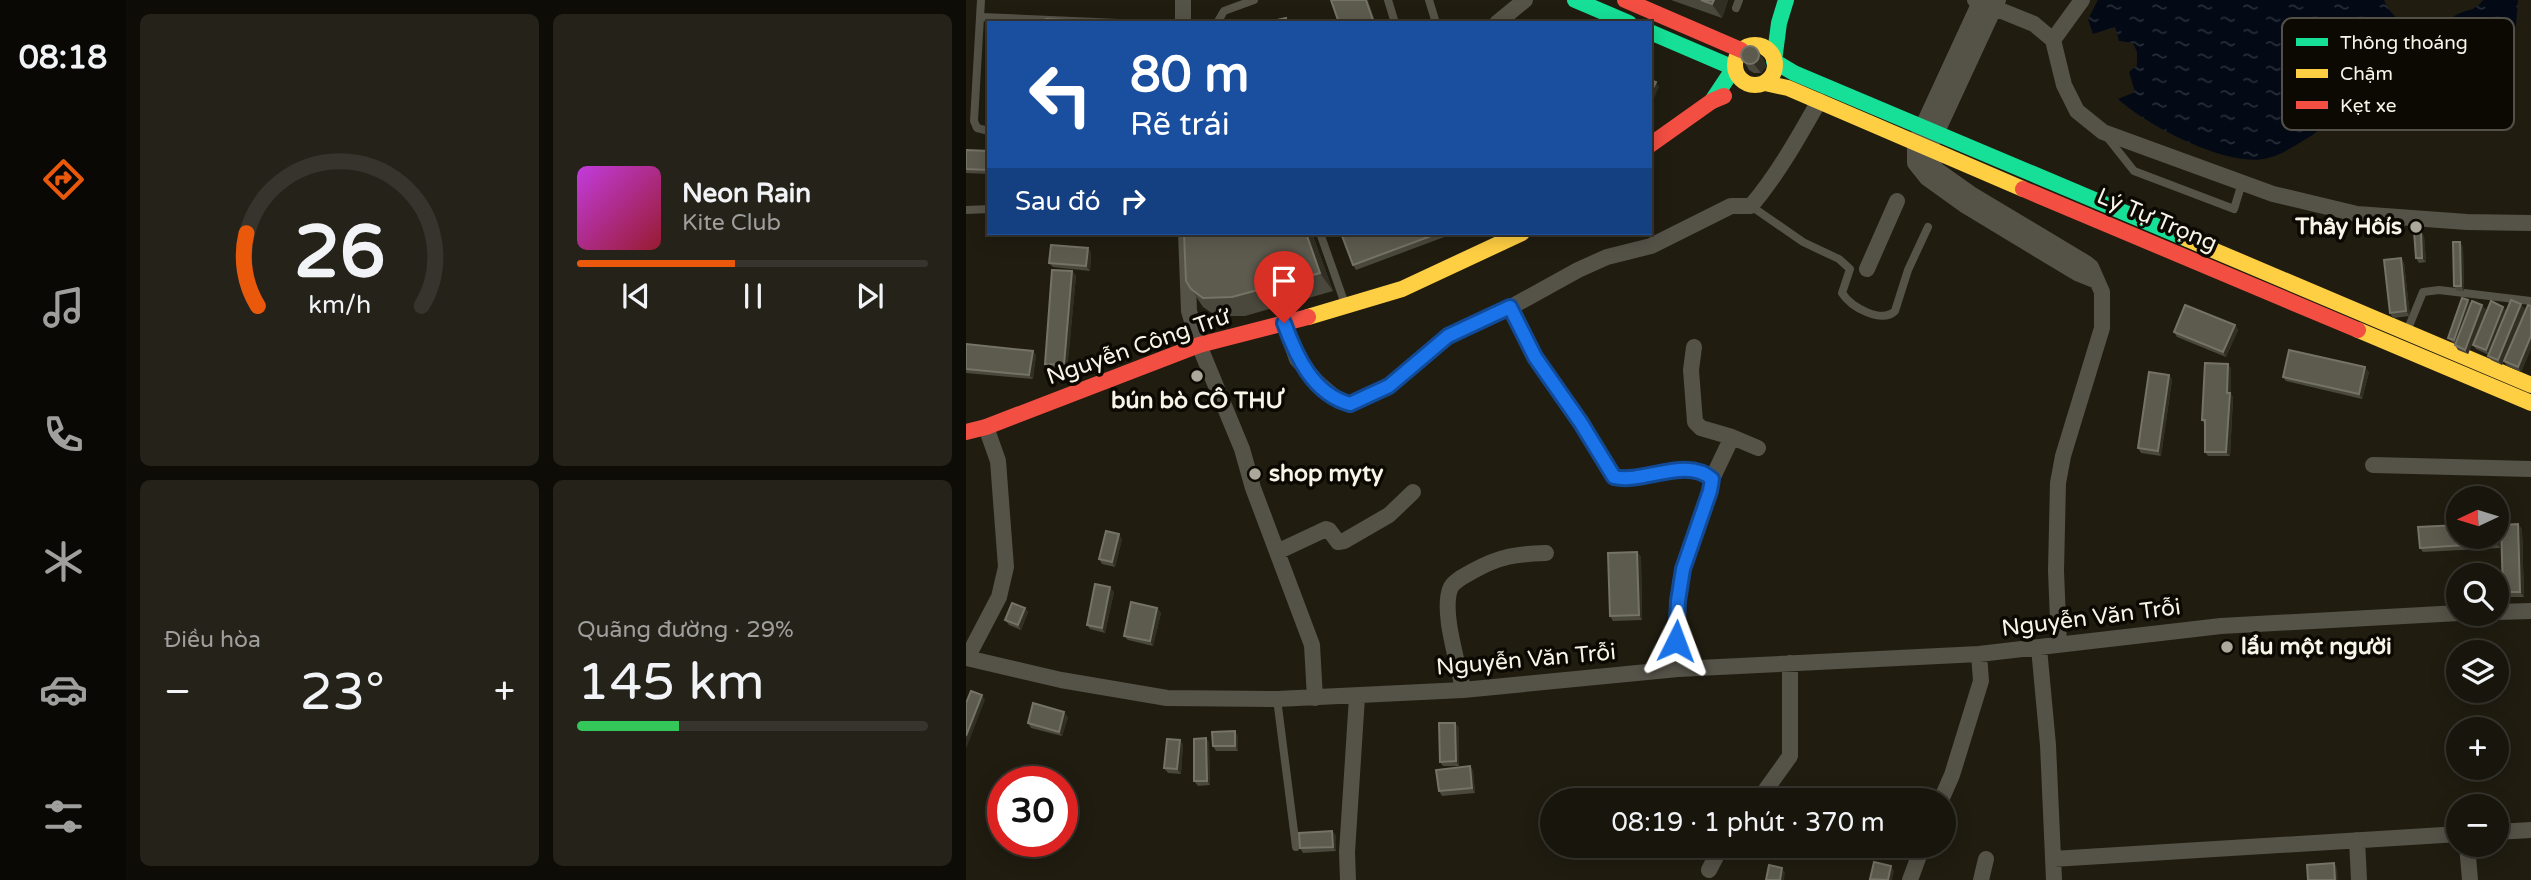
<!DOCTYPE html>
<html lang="vi">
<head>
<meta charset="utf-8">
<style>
	:root { --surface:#18150c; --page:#25221a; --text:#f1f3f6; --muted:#9f9f9d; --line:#36342d; --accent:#ea580c }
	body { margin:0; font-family:"Varela Round",sans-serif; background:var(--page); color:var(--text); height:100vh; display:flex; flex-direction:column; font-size:26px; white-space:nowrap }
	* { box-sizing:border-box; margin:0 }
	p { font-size:23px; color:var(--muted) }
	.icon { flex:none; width:38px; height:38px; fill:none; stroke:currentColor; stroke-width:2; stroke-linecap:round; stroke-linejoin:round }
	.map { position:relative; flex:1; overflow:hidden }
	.sheet { display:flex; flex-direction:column; gap:14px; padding:14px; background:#0d0c07; width:840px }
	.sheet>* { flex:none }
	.top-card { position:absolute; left:21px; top:21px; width:665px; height:214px; border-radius:0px; box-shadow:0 4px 18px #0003,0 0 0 2px var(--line); background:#1a4fa0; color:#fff; overflow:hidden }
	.needle { width:46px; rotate:266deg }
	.fabs { position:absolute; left:1480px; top:486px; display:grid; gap:14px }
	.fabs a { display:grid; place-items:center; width:63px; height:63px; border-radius:50%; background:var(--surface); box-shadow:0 4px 18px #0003,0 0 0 2px var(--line); font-size:35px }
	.speed { position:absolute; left:21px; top:766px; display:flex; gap:14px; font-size:35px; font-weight:700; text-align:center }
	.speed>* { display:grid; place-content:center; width:91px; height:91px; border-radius:50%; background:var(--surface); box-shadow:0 4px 18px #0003,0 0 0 2px var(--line); line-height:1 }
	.speed .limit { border:10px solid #d22; background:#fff; color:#111 }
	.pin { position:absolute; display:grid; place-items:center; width:60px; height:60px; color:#fff; margin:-72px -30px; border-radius:50% 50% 50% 0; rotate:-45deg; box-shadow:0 0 7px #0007 }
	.pin .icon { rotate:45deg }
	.me { position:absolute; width:77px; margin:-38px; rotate:3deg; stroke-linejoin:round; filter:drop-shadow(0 0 5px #0008) }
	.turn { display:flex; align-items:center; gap:24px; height:147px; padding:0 28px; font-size:32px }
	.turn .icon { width:91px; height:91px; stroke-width:2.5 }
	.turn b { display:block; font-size:49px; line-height:60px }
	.then { display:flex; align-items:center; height:66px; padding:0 28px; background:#0003; gap:14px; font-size:26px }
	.big { font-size:52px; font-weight:600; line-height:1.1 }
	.sheet .widget { flex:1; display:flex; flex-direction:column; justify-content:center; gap:10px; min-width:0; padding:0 24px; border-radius:10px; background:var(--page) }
	.sheet .dial { align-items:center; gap:0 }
	.dial svg { height:182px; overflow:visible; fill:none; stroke:var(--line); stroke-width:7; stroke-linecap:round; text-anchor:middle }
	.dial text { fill:var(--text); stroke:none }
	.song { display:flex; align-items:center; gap:21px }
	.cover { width:84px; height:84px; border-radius:10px; background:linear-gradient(135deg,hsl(290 70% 55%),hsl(350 70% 35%)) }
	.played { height:7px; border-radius:4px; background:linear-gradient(90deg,var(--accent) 45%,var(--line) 45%) }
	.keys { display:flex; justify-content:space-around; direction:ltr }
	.heat { display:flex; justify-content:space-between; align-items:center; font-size:38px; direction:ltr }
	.charge { height:10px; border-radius:5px; background:linear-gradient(90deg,#34c759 29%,var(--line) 0) }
	.sheet .tiles { flex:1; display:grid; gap:14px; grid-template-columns:repeat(2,1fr) }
	.trip { position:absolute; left:574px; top:788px; width:416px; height:70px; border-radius:35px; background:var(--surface); box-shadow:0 4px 18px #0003,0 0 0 2px var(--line); font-weight:600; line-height:70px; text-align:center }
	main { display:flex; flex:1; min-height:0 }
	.tabs { display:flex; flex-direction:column; width:126px; justify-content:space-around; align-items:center; background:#0a0805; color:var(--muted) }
	.tabs .icon { width:49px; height:49px }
	.tabs .active { color:var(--accent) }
	.tabs b { font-size:32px; color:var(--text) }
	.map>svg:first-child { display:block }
	.water { fill:url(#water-ripples) }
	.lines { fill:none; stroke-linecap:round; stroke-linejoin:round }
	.lane { stroke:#555248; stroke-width:8 }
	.street { stroke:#555248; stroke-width:16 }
	.fast { stroke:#16e098; stroke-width:16 }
	.slow { stroke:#ffcf43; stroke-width:16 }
	.jam { stroke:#f24e42; stroke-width:16 }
	.wall { fill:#4a473c }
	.shaded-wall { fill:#312e23 }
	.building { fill:#5d5a4e; stroke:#757266; stroke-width:2 }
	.route-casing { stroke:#114b97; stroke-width:18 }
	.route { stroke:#1a73e8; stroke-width:12 }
	.poi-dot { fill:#ada89c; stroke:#0c0903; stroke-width:2.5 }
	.labels { text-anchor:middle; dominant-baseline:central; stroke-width:7; stroke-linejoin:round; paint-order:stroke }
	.street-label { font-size:23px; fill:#f9f4e8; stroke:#0c0903 }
	.poi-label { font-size:23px; font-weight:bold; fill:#f9f4e8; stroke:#0c0903; text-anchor:start }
	.key { fill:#0c0903; stroke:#535048; stroke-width:2 }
	.key-label { font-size:19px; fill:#f9f4e8 }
</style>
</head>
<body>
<main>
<nav class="tabs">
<b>08:18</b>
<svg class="icon active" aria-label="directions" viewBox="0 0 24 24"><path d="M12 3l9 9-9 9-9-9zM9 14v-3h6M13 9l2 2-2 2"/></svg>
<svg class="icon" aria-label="music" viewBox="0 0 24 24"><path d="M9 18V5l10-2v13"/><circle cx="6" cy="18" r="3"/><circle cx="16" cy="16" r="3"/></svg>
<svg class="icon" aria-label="phone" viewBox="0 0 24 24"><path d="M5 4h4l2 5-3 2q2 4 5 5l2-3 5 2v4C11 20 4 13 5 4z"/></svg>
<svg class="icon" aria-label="climate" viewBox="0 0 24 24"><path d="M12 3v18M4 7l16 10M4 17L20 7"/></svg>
<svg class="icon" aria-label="car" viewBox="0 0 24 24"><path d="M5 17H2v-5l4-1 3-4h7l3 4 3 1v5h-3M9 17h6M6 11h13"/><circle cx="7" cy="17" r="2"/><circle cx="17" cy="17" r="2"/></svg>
<svg class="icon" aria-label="filters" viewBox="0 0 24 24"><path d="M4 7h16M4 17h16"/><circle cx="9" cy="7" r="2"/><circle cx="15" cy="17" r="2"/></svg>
</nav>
<section class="sheet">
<div class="tiles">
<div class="widget dial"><svg viewBox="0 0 100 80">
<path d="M14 69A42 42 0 1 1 86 69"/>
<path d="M14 69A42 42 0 0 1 9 37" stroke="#ea580c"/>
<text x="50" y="56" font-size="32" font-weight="700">26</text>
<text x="50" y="72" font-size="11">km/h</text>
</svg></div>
<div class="widget">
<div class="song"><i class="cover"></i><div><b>Neon Rain</b><p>Kite Club</p></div></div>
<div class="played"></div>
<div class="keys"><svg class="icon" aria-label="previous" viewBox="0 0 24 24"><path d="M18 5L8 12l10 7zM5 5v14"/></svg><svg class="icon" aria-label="pause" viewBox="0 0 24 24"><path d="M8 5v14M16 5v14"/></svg><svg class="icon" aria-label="next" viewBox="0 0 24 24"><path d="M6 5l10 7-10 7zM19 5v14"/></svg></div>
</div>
<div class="widget"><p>Điều hòa</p>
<div class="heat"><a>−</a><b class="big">23°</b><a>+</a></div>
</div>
<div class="widget"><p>Quãng đường · 29%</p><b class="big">145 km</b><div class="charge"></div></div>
</div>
</section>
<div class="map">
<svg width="1565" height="880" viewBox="0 0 1565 880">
	<defs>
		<pattern id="water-ripples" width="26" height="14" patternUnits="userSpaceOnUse" patternTransform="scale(1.75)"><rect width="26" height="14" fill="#030a16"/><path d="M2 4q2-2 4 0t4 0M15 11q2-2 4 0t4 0" fill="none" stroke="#282e38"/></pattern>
	</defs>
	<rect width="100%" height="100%" fill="#201c10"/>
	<path class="water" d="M1132,0h286c10,24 34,34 58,25 6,-2 8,-7 14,-10 10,-6 19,-3 27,-15h35l-2,26 -9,14 -9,41 -11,10 -11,1c-23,37 -39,40 -80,27 -14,-4 -25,-11 -41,-10 -20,1 -32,21 -49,30 -12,7 -25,16 -38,19 -39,11 -122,-33 -150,-59l17,-7 -6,-20 8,-7v-13l-4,-9 -14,-2 -4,-14 -22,7 -5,-15z"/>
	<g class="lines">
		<path class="lane" d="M15,0l-7,121 3,7 12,3
			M422,0l7,23
			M463,0l7,23
			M770,8l3,-8
			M15,17l138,6
			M251,23l7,-12 30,-11
			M1141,137l27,34 100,38 8,-26
			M785,206l52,36 36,17 11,10 -8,24c9,14 39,31 53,18l13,-41 20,-43
			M0,210l23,-1
			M354,233l25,71
			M1441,331l16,-39 16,-2 92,11
			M311,699l19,148"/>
		<path class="street" d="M217,0v23
			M1009,0l59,24 19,16 11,45 13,26 26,21 170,62 84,20 110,8 64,1
			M1015,0l-66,143v20l12,15 39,28 111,67 20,8
			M1032,0l-69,149 2,13 6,8 34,24 115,69 5,4 11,25v36l-39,128 -5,27 -2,88 3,74
			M531,23l28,-23
			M1087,40l29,-40
			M220,233l3,78 10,34 43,104 11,39 59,157 3,53
			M901,269l30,-68
			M545,307l24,50 47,66 32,54c30,6 72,-21 98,2 -5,30 -20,58 -28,87 -9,33 -9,69 -6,103
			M318,323l13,36 20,23 22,19 11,3 39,-18 59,-50 63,-29 67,-37 29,-13 44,-11 80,-40h20c27,-32 47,-68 68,-105
			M728,347l-3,23 4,52 6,6 31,9
			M20,427l12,34 8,106 -7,30 -32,61 94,22 106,18 110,1 186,-9 215,-21 301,-15 242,-28 238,-13
			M1407,465l158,4
			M746,479l20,-42 26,11
			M311,552l49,-23 3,1 9,12 6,-1 45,-26 24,-23
			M1531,612l34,-1
			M1073,648l9,97 6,135
			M497,690c-4,-25 -23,-80 -12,-103 4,-7 15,-12 22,-16 27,-15 43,-17 73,-18
			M788,800l11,-9 25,-35v-93
			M975,800l11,-25 29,-94 -2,-27
			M1531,832l34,-2
			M1391,840l2,40
			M1501,845l3,35
			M1087,859l406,-25
			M743,870l13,-25
			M382,880l-1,-28 10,-155
			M944,880l13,-35
			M1015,880l5,-21"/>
		<path class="fast" d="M609,0l54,23
			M820,0l-7,23 -5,38 20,12 393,166
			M684,32l84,36 -22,33"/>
		<path class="slow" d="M769 65a20 20 0 1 1 40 0a20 20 0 1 1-40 0Z
			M799,83l23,5 235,101
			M1221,239l344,146
			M342,317l94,-28 120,-56
			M1392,330l173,73"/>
		<path class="jam" d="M659,0l116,50
			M684,145l62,-44 12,-5
			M1057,189l335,141
			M0,432l20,-5 213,-82 109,-28"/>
	</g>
	<path class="wall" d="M705,0h57l-6,18z
		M797,58l3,8 -5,7h-7l-5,-3 -6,-10z
		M0,150l23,1v23l-23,-1z
		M346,233l21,58 -88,25h-29l-13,-9 -12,-18z
		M375,233h114l-99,37 -3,-5z
		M1458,236l2,26 -7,1 -3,-5z
		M1497,247l1,44h-7l-3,-5z
		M122,248l3,5 -1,18 -37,-4 -4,-4z
		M1435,258l3,5 6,53 -17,2 -3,-5z
		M106,271l4,5 -9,94 -19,-1 -3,-5z
		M1502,300l3,5h11l4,5 -18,44 -10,-4 -3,-5v-1l-3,-2 -4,-4z
		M1565,306v43l-10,23 -14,-6 -3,-5z
		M1537,307l3,4 19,-2 -23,56 -11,-5 -3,-4 1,-1 -13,-6 -3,-4z
		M1269,325l3,5 -12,27 -49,-20 -3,-5z
		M0,344l70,11 -3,24 -67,-6z
		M1265,368v26l2,4 -3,58h-22l-3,-4v-27l-3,-5z
		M1403,372l-7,27 -76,-18 -3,-4z
		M1203,375l3,5 -11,76 -20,-3 -3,-5z
		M1552,524l4,5 2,68h-18l-3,-5z
		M1531,526l2,2 1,20 -77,4 -3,-4 77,-11z
		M156,539l-7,28 -13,-3 -3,-5z
		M671,552l4,5 1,63 -29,1 -3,-5z
		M148,592l-9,41 -15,-4 -3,-4z
		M59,608l3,4 -7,18 -12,-5 -4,-5z
		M191,608l4,5 -8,33 -25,-6 -4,-4z
		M102,717l-6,19 -31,-8 -3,-5z
		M489,723l4,5v38h-16l-3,-4z
		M272,736v15h-22l-3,-5z
		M240,738l3,5 1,42 -12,1 -4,-5z
		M217,744l-2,30 -13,-1 -4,-5z
		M504,766l3,5 2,22 -33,3 -3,-5z
		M366,831l4,5v15l-33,2 -3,-5z"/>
	<path class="shaded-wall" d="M400,0h2l8,23h-2z
		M748,0h14l-6,18 -10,-14z
		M791,49l6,9 3,8 -5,7 -7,-9z
		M690,82l3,5 -8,18 -1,-11z
		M1455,231l3,5 2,26 -4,-4z
		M340,233h6l21,58 -13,-18z
		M1494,242l3,5 1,44 -3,-5z
		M122,248l3,5 -1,18 -4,-5z
		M1435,258l3,5 6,53 -4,-5z
		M106,271l4,5 -9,94 -3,-5z
		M1502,300l3,5 -14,39 -3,-4z
		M1555,304l4,5 -23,56 -4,-5z
		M1516,305l4,5 -18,44 -3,-4z
		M1537,307l4,5 -18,43 -3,-5z
		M1269,325l3,5 -12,27 -3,-5z
		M1565,336v13l-10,23 -3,-5z
		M67,351l3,4 -3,24 -4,-4z
		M1262,364l3,4v26l2,4 -3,58 -4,-4z
		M1399,367l4,5 -7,27 -3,-5z
		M1203,375l3,5 -11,76 -3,-5z
		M1552,524l4,5 2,68 -4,-5z
		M1531,526l2,2 1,20 -4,-5z
		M153,534l3,5 -7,28 -3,-5z
		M671,552l4,5 1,63 -3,-5z
		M144,587l4,5 -9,41 -3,-5z
		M59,608l3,4 -7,18 -3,-5z
		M191,608l4,5 -8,33 -3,-5z
		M16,695l3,5 -19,49v-13z
		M98,712l4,5 -6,19 -3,-4z
		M489,723l4,5v38l-3,-5z
		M269,731l3,5v15l-3,-5z
		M240,738l3,5 1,42 -3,-4z
		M214,740l3,4 -2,30 -4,-5z
		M504,766l3,5 2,22 -3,-5z
		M366,831l4,5v15l-3,-4z
		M1368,863l3,5 1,12h-3z
		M925,866l3,5 -2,9h-4z
		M816,868l3,5 -1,7h-4z"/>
	<path class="building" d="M365,0h35l8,23h-35z
		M735,0h13l-2,4z
		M320,18l1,5h-23z
		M80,19l20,1v3h-20z
		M775 55a9 9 0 1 1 18 0a9 9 0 1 1-18 0Z
		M684,80l6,2 -6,12z
		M0,150l23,1v19l-23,-1z
		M1448,231h7l1,27h-6z
		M218,233h122l14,40 -88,24 -29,1 -12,-9 -5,-8z
		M375,233h98l-86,32z
		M1487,242h7l1,44h-7z
		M85,245l37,3 -2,18 -37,-3z
		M1435,258l5,53 -16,2 -6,-53z
		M86,270l20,1 -8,94 -19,-1z
		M1496,298l6,2 -14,40 -6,-2z
		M1545,300l10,4 -23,56 -10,-4z
		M1506,301l10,4 -17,45 -10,-5z
		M1525,301l12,6 -17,43 -13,-5z
		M1219,305l50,20 -12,27 -49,-20z
		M1562,305l3,1v30l-13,31 -14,-6z
		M0,344l67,7 -4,24 -63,-6z
		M1323,350l76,17 -6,27 -76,-17z
		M1239,363l23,1 -1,29h3l-4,59h-21v-32h-3z
		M1183,372l20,3 -11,76 -20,-3z
		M1552,524l2,68h-17l-2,-67z
		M1493,525v12h37v6l-76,5 -2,-21z
		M140,531l13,3 -7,28 -13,-3z
		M671,552l2,63 -29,1 -2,-63z
		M129,584l15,3 -8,41 -15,-3z
		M165,602l26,6 -7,33 -26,-5z
		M46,603l13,5 -7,17 -13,-5z
		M5,691l11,4 -16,41v-33z
		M67,703l31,9 -5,20 -31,-9z
		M473,723h16l1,38 -16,1z
		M269,731v15h-22l-1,-14z
		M240,738l1,43h-13v-42z
		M201,739l13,1 -3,29 -13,-1z
		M504,766l2,22 -33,3 -3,-21z
		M366,831l1,16 -33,1 -1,-15z
		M908,862l17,4 -3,14 -18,-1z
		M1368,863l1,17h-27l-1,-15z
		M803,865l13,3 -2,12h-14z"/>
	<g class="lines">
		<g class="route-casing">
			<path id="route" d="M318,323c12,33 29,71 66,81l39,-18 59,-50 62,-29 25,50 46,66 33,54c30,7 72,-21 98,2l-2,12 -27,78 -5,32 -2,40"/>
		</g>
		<use href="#route" class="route"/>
	</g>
	<g class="poi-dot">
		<circle cx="1450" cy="227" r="7"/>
		<circle cx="231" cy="376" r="7"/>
		<circle cx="289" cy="474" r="7"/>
		<circle cx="1261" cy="647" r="7"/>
	</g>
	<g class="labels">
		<g class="street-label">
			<text transform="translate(1191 220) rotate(23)">Lý Tự Trọng</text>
			<text transform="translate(172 347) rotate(-19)">Nguyễn Công Trứ</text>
			<text transform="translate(1125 618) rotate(-7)">Nguyễn Văn Trỗi</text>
			<text transform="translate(560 660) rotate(-5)">Nguyễn Văn Trỗi</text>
		</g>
		<g class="poi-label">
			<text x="1436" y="227" text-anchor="end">Thây Hôís</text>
			<text x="231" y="401" text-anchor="middle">bún bò CÔ THƯ</text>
			<text x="303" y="474">shop myty</text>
			<text x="1275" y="647">lẩu một người</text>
		</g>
	</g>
	<rect x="1316" y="18" width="232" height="112" rx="10" class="key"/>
	<rect x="1330" y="38" width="32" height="8" fill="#16e098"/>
	<rect x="1330" y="69" width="32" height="9" fill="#ffcf43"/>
	<rect x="1330" y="101" width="32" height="8" fill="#f24e42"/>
	<g class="key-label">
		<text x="1374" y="49">Thông thoáng</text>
		<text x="1374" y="80">Chậm</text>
		<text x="1374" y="112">Kẹt xe</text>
	</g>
</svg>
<div class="fabs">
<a><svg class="needle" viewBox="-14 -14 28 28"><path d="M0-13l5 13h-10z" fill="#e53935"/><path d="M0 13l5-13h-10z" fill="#9f9f9d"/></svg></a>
<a><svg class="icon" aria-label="search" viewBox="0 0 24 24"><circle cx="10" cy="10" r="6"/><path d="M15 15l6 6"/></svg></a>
<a><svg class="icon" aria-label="layers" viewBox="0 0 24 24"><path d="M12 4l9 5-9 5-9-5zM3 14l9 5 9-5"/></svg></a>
<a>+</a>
<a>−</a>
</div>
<div class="speed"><div class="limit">30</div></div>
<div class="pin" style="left:318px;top:323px;background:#d93025"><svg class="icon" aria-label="arrive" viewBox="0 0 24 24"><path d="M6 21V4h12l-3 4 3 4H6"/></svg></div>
<svg class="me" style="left:710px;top:641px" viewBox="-20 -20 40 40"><path d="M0-17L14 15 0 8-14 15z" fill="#1a73e8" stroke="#fff" stroke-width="4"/></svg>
<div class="trip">08:19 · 1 phút · 370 m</div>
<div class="top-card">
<div class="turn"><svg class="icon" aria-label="left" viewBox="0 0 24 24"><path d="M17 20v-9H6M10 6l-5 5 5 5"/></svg><div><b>80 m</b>Rẽ trái</div></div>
<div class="then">Sau đó<svg class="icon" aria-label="right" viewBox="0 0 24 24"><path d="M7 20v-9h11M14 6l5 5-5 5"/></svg></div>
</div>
</div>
</main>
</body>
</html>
